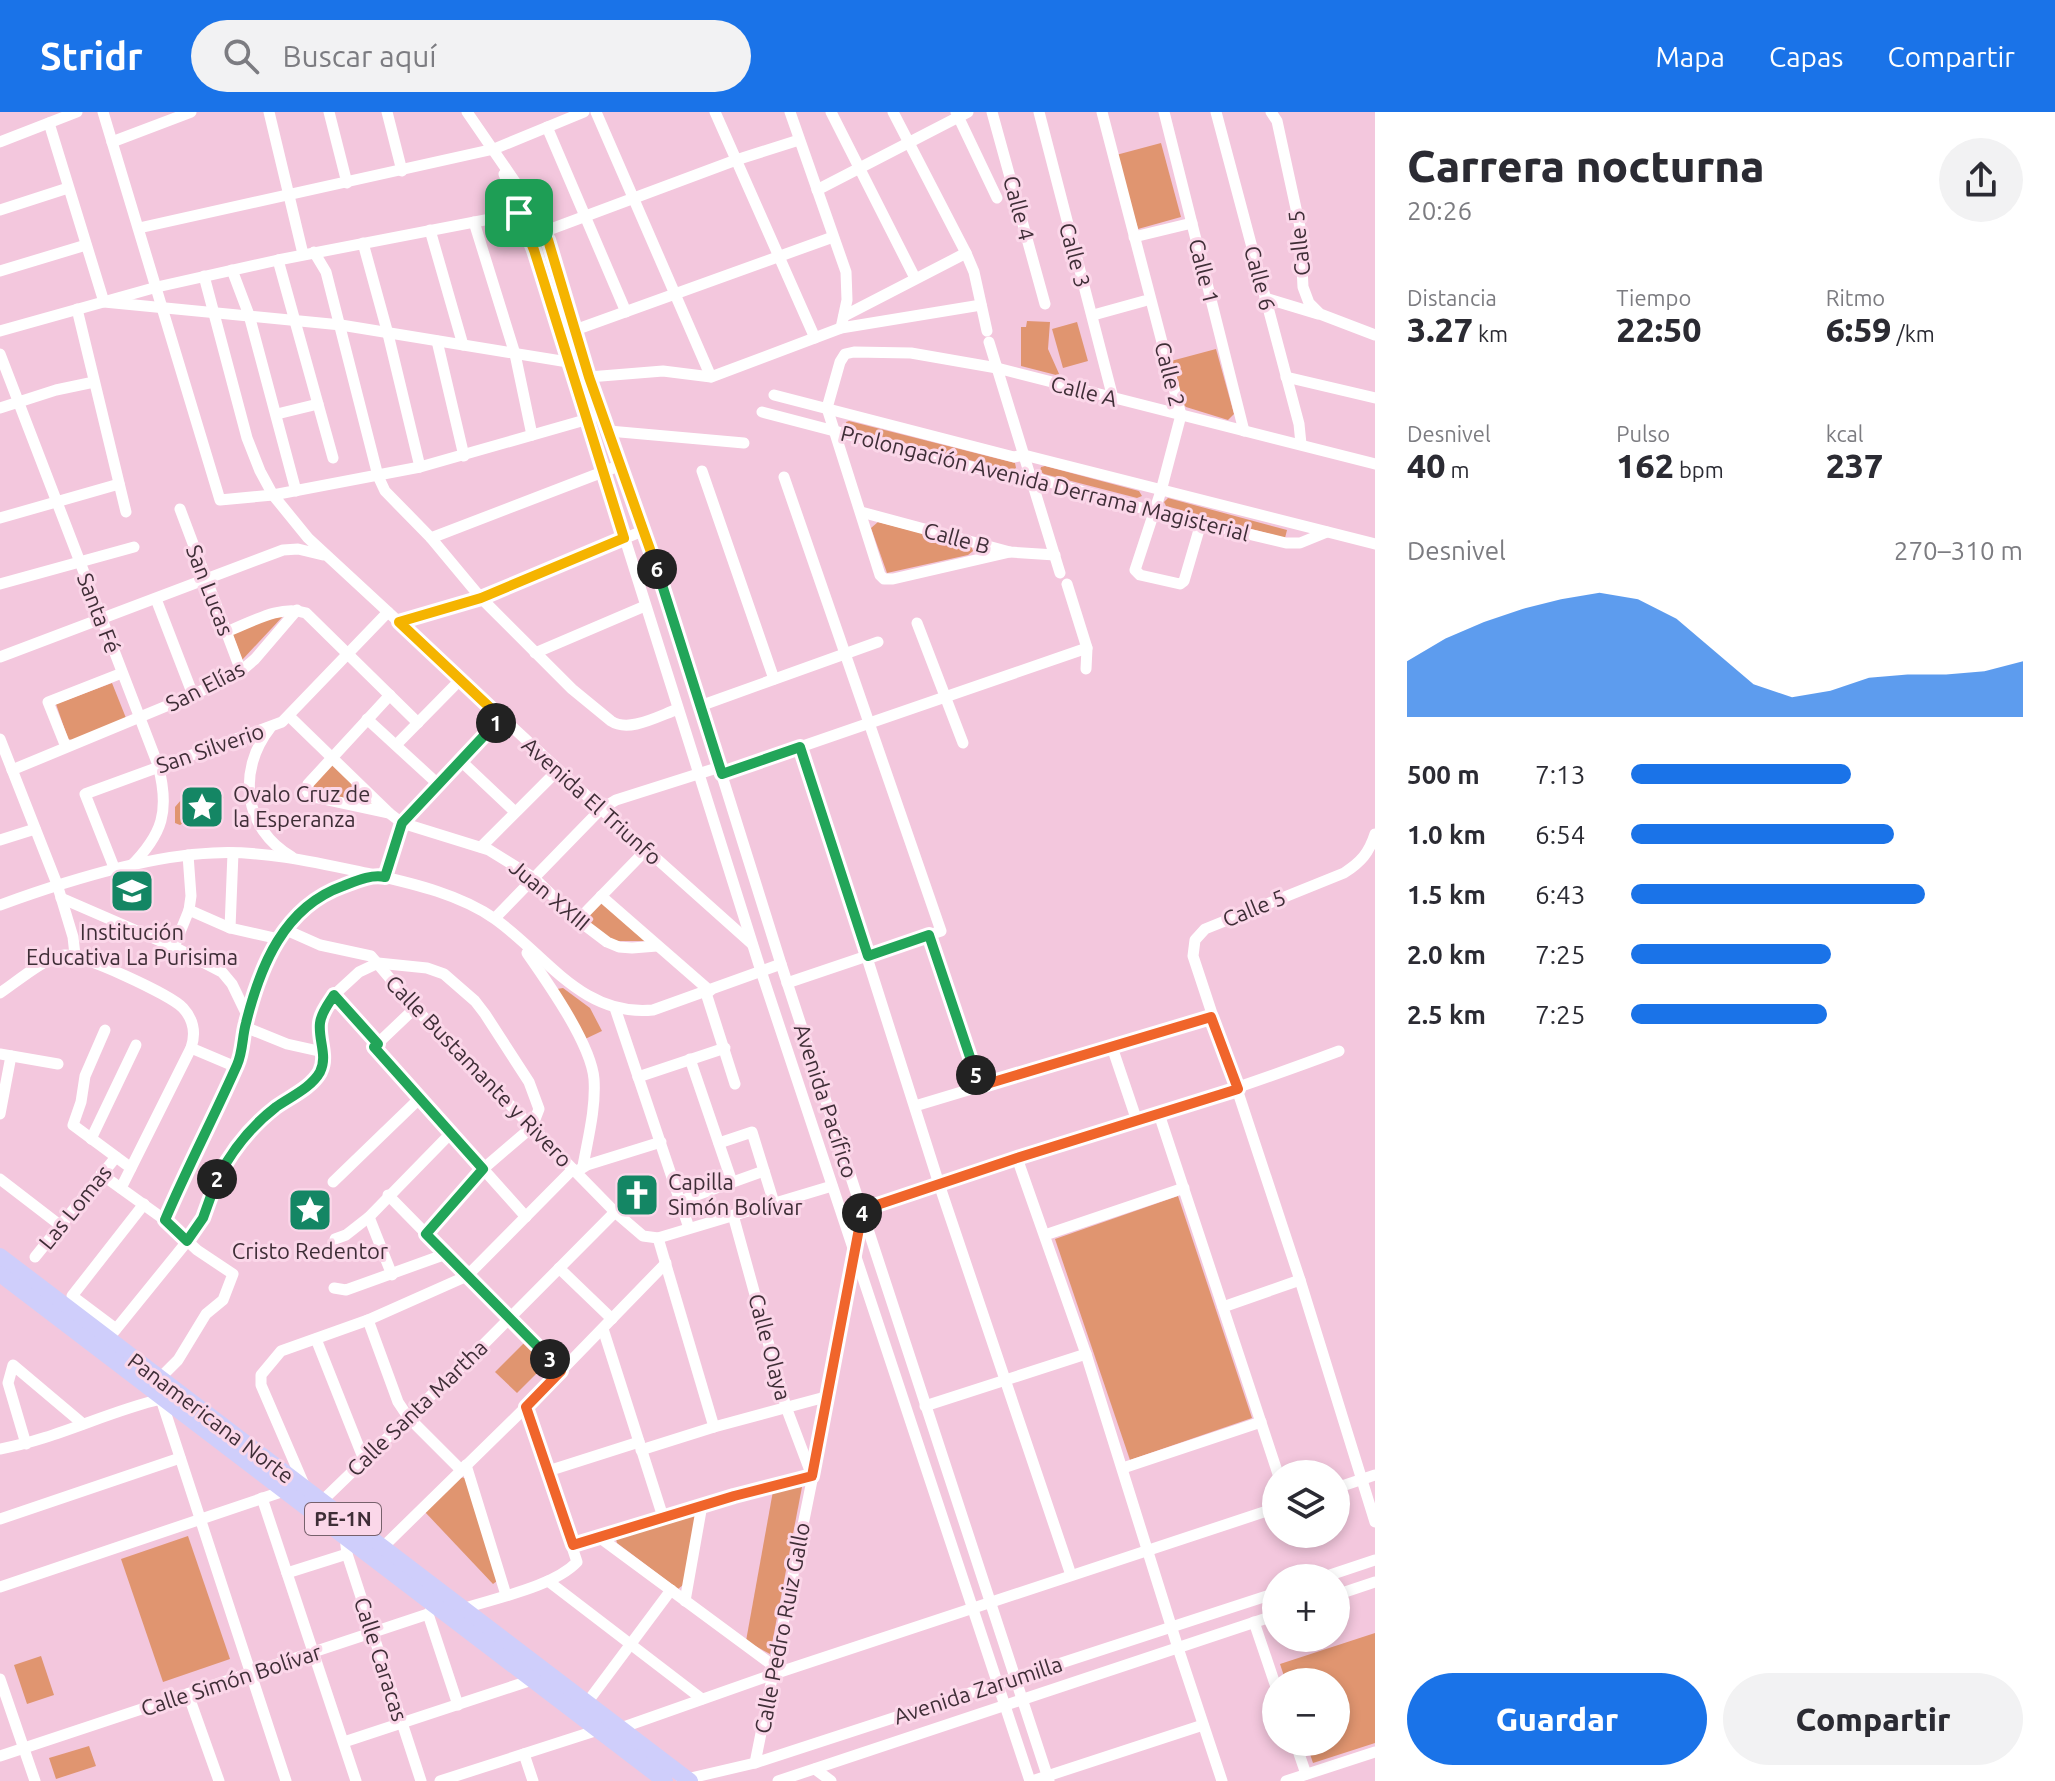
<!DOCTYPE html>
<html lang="es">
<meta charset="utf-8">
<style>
:root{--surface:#fff;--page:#f2f2f3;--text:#2b2b33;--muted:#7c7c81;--accent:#1a73e8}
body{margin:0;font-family:Ubuntu,sans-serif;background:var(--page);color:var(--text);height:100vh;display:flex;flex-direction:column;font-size:30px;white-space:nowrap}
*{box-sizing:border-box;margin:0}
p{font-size:26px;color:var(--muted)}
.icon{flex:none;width:44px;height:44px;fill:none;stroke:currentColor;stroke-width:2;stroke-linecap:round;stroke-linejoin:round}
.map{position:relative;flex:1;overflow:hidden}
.side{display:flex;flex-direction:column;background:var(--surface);width:680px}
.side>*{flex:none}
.fabs{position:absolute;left:1262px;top:1348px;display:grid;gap:16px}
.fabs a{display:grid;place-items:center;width:88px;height:88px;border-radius:50%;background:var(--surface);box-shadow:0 4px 12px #0003;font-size:40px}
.pin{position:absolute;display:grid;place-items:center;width:68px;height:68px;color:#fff;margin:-34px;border-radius:16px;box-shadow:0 4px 12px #0006}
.km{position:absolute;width:40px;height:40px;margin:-20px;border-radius:50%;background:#222;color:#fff;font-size:22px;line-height:40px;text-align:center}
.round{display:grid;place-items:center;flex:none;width:84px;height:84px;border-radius:42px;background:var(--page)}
.overview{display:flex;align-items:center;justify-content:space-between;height:136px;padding:0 32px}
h1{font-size:44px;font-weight:800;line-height:60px}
.stats{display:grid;grid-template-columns:repeat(3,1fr);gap:12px;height:136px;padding:8px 32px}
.stats div{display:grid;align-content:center}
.stats b{font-size:34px;font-weight:800}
.stats small{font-size:22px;font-weight:400}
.stats p{font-size:22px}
.chart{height:224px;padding:16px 32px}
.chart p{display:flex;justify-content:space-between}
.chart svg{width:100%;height:144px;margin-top:8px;fill:var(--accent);opacity:.7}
.primary-button{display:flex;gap:16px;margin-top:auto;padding:16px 32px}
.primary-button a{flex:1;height:92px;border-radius:48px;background:var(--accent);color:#fff;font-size:32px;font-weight:800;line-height:92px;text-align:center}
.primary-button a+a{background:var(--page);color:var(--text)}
ul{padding:0 32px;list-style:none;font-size:26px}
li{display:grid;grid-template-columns:128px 96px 1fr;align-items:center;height:60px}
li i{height:20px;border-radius:10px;background:var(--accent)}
header{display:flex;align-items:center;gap:48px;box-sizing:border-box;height:112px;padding:0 40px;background:var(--accent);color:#fff}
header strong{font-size:38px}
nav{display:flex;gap:44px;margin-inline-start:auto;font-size:28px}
.search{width:560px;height:72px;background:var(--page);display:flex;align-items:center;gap:20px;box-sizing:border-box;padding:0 28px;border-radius:44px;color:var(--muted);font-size:30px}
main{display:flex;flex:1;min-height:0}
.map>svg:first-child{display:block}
.green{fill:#e09570}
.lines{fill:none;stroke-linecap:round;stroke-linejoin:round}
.minor{stroke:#fff;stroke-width:11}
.highway{stroke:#cfcefb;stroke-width:16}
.split-1-casing{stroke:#fff;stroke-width:16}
.split-2-casing{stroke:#fff;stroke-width:16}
.split-3-casing{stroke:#fff;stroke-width:16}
.split-4-casing{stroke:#fff;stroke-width:16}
.split-5-casing{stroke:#fff;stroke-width:16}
.split-6-casing{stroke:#fff;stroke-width:16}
.split-7-casing{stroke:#fff;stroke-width:16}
.split-1{stroke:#f5b400;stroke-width:10}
.split-2{stroke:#22a559;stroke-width:10}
.split-3{stroke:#22a559;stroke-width:10}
.split-4{stroke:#f0652b;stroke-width:10}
.split-5{stroke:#f0652b;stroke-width:10}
.split-6{stroke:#22a559;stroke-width:10}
.split-7{stroke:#f5b400;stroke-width:10}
.labels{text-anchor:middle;stroke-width:6;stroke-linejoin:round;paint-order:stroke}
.shield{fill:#fbd7e9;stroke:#77616c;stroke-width:2}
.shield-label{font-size:20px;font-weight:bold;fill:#3f2e37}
.street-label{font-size:22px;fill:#3f2e37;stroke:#fbd7e9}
.poi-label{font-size:22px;fill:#3f2e37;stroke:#fbd7e9;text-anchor:start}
</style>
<header>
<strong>Stridr</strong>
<div class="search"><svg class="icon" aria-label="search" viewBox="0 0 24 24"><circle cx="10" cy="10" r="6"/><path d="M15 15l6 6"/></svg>Buscar aquí</div>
<nav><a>Mapa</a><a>Capas</a><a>Compartir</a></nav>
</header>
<main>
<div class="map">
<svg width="1375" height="1669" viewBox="0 0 1375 1669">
<rect width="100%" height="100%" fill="#f3c7dd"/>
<g class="green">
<polygon points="1161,31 1181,105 1138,117 1116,43"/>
<polygon points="1027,209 1050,210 1048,237 1060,264 1021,254 1021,215 1026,215"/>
<polygon points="1077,210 1088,249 1063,256 1052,217"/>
<polygon points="1216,237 1234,302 1228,308 1186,295 1183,292 1171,249"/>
<polygon points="849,309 1015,351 1016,356 1011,359 848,316 846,310"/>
<polygon points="1045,354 1139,379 1142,384 1137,386 1044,362 1040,359 1041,355"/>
<polygon points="1168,386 1287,418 1285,426 1166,394 1164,390"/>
<polygon points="878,410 971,434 973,439 968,443 887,461 871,416"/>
<polygon points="286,501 242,548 232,520"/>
<polygon points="112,571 126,606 72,628 68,627 56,592"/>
<polygon points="332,651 376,693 315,680 313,671"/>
<polygon points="216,679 222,680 224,686 214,694 208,704 198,707 191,706 180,713 175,711 175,695 181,688 187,687 195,691 212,684"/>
<polygon points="601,788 647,829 613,829 582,806"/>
<polygon points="563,876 590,896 602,919 583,928 557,877"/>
<polygon points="1178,1084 1252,1306 1130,1348 1055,1127"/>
<polygon points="526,1229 548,1250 517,1281 495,1260"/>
<polygon points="460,1365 465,1366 497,1469 493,1472 425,1400"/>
<polygon points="802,1375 770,1542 746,1529 773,1379"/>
<polygon points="689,1401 696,1405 683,1473 678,1477 617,1431 616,1427 618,1422"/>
<polygon points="188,1424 230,1547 163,1570 121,1447"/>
<polygon points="1375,1521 1375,1631 1313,1651 1306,1630 1336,1630 1336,1570 1286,1570 1280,1552"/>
<polygon points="41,1544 54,1583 27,1592 14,1553"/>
<polygon points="89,1634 96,1654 56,1667 49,1646"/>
</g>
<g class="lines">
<g class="minor">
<polyline points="103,0 220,388 273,383 420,355 592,306"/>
<polyline points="269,0 303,142"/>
<polyline points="329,0 347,71"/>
<polyline points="387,0 402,59"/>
<polyline points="467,0 520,77 548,128 589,265 645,418 781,852 1049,1669"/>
<polyline points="596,0 711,265"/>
<polyline points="715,0 815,226"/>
<polyline points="790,0 846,160 847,188 841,216"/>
<polyline points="831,0 915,166"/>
<polyline points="893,0 966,141 974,160 987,219"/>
<polyline points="956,0 997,86"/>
<polyline points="992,0 1045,192"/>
<polyline points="1039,0 1113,286"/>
<polyline points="1102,0 1181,303 1161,379 1135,458 1140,463 1180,472 1184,469 1201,411"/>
<polyline points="1164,0 1244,319"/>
<polyline points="1216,0 1299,312 1301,332"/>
<polyline points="1271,0 1277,9 1300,115 1303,175 1309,191 1320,202 1375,223"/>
<polyline points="49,11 104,190 341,213 586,253"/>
<polyline points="547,15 626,200"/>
<polyline points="0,30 77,0"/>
<polyline points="112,30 191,0"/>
<polyline points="504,62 534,138 761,859 1030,1669"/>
<polyline points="817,78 968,0"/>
<polyline points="0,98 68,76"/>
<polyline points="474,110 515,242 532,323"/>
<polyline points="139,116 494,37 584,0"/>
<polyline points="430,118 463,233"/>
<polyline points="543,120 736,48 799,28"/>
<polyline points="1134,125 1192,111"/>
<polyline points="363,131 388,222 420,355"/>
<path d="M314 140 326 160 378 364 385 379 431 426 481 486 572 577 611 609C629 621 658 604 678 597"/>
<polyline points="278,148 333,346"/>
<polyline points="232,158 249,203 296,379"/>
<polyline points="0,159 86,133"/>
<polyline points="204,164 247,326 260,359 273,383 308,426 601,697 752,832"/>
<polyline points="1265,186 1318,202"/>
<polyline points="77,197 126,400"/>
<polyline points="1097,202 1144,189"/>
<polyline points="844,204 966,141"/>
<polyline points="575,218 833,125"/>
<polyline points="0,219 157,175 278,148 526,100"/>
<polyline points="437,229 464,344"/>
<polyline points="989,230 1060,461"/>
<path d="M0 242 158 653C170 699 163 722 130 755"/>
<polyline points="589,265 663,259 711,265 841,216 981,193"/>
<polyline points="1286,265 1375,286"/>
<polyline points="774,283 1014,345 1024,343 1375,432"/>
<polyline points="0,296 56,278 94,270"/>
<polyline points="762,300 980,357 1022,367 1032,365 1155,400 1286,431 1300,431 1327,420"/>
<polyline points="277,302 318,292"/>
<polyline points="609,319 744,331"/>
<polyline points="702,359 774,567"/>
<polyline points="784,365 941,819 787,871"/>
<polyline points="180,397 241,559"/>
<polyline points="861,400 1010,440 1055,443"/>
<polyline points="0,406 119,372"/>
<polyline points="431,426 621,353"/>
<polyline points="1010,440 893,467 884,467 880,463 827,296 840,250 845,242 854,240 911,241 997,256 1375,352"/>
<polyline points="0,472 134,435"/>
<polyline points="1067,472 1087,536 1086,557"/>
<polyline points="156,487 193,583"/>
<polyline points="399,510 481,486 645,418"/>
<polyline points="917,511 963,631"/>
<path d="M226 520C250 511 280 492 306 501L418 611"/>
<polyline points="535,541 645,494"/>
<polyline points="0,545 283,438 298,437 323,443"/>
<polyline points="390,583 308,672 307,679 310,684 389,701 402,711 489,738 534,766 578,808 607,830 619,835 632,836 657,834"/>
<polyline points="700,594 878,530"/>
<polyline points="289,604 389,701"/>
<polyline points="367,607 439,673"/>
<path d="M270 616C237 658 243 717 292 745"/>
<polyline points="0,627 57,772 73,825 75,843"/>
<polyline points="396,633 460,568"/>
<polyline points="66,635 48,590 122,561"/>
<polyline points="800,635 939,1072 1071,1463"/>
<polyline points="461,649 515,700"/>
<polyline points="12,658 193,583 241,559 255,547 297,498"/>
<polyline points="722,662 1087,536"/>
<path d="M1375 722C1369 741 1361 750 1344 761L1205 817 1195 828 1193 844 1300 1168 1375 1410"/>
<polyline points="0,728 35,717"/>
<polyline points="481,735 558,658"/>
<polyline points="115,758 85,682 282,610 388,500"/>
<polyline points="385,765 402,711 501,606"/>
<polyline points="601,784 710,879"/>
<polyline points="61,786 174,835 222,860 232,872 247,903"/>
<path d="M0 793C63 770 146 744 213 741 266 738 323 752 375 763 415 772 461 783 495 807 546 843 582 905 653 898L781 852"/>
<polyline points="189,798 230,816 279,827"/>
<polyline points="495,806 601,697 616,688 720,655"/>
<polyline points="578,808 646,738"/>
<polyline points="230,816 233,741"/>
<polyline points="284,817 320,833 371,844 415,896 615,1100 643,1124 658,1126 832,1074"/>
<polyline points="929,823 980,974"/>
<polyline points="174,835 189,798 191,784 188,743"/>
<path d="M527 841C548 871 591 932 594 967 596 996 588 1026 583 1054"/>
<path d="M0 881C15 871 47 844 64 843 81 841 171 883 183 896 194 908 196 921 191 936L121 1076"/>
<polyline points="706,881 735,972"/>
<polyline points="334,883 378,932"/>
<polyline points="415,896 374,935 526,1105"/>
<polyline points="615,896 689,1116"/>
<polyline points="245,915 287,932 323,940"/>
<polyline points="105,918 85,964 81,990 73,1013 131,1056"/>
<polyline points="1112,935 1137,1009"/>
<polyline points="191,936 236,955"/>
<polyline points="0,942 58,952"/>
<polyline points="690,947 732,1070"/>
<polyline points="638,965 725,936"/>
<polyline points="915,994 1211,905"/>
<polyline points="0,1002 11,944"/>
<polyline points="1159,1002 1278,1362"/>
<polyline points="91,1027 136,933"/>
<polyline points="719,1031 752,1020 774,1091"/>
<polyline points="1017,1046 1086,1242 1178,1536 1222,1669"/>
<polyline points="579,1058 587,1053 661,1030"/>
<polyline points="101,1062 165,1108 197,1138 233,1162 223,1188 206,1202 178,1248 159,1267"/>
<polyline points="0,1067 61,1114"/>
<polyline points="333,1070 420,986"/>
<polyline points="388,1083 561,1259"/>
<polyline points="680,1089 764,1059"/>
<polyline points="369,1105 392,1163"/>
<path d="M165 1108C180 1073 196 1037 212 1002 220 986 230 970 237 953 245 933 247 909 252 888 269 819 306 783 373 765"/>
<polyline points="1045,1123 1184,1076"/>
<polyline points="658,1126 714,1315"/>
<polyline points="335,1127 346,1123 369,1105 451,1021"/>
<polyline points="35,1145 116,1045"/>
<polyline points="559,1156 612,1207"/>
<polyline points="334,1176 346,1178 446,1142"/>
<polyline points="1223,1195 1300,1168"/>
<polyline points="368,1208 398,1290 408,1305 461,1358"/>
<polyline points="116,1217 72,1184 144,1092"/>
<polyline points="603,1217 663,1405"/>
<polyline points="108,1227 198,1116 211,1079 237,1034 262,1007 316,966 323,951 320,909 334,883 359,860 378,851 427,856 444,862 475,889 485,902 529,970 539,997 532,1015 483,1057 426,1122"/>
<polyline points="316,1227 364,1348"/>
<polyline points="925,1294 1086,1242"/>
<polyline points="26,1332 8,1271 13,1253 83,1312"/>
<path d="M0 1337C56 1327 106 1300 161 1287L286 1669"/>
<polyline points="641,1338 714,1315 829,1284"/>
<polyline points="466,1353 506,1483"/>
<polyline points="1123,1356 1261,1310"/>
<polyline points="548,1359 639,1330"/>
<polyline points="305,1375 261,1273 261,1263 281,1239 368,1208 467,1164 573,1057"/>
<polyline points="1336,1376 1375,1363"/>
<polyline points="262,1386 356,1669"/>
<polyline points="321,1390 474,1242 615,1100"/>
<polyline points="0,1407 180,1346"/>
<polyline points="345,1425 347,1442 421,1669"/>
<polyline points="599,1425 775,1555"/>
<polyline points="573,1433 734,1384 812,1364 786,1295 733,1103"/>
<polyline points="382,1436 526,1295 666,1151"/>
<polyline points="287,1461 347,1442"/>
<polyline points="1321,1466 1375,1448"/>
<polyline points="548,1469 702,1587"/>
<polyline points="0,1475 284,1379"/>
<polyline points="1336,1483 1375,1470"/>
<polyline points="685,1489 702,1393"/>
<path d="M462 1497C495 1486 553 1475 577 1450L526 1295"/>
<polyline points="428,1502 458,1593"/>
<polyline points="1254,1510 1276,1575"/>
<polyline points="0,1567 35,1669"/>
<polyline points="188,1582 219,1669"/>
<polyline points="586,1592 671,1478"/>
<polyline points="618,1617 774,1562 1276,1396"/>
<polyline points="344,1630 532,1568"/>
<polyline points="1295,1630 1306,1662"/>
<polyline points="524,1642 533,1669"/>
<polyline points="0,1644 428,1502 434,1494"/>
<path d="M755 1651 829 1284 862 1098C1021 1044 1182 998 1339 939"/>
<polyline points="815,1657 831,1669"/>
<polyline points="682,1668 755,1651 1276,1481"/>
<polyline points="440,1669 598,1618"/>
<polyline points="778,1669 1276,1503"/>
<polyline points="1032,1669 1203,1613"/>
<polyline points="1286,1669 1375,1640"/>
</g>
<g class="highway">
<polyline points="0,1144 690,1669"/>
<polyline points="0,1162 665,1669"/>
</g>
</g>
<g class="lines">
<g class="split-1-casing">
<polyline id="split-1" points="496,611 501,606 399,510 481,486 624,426 534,138 519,101"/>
</g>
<g class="split-2-casing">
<path id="split-2" d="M217 1067 203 1106 187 1129 165 1108C187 1056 214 1005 237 953 243 940 242 925 246 911 260 854 284 795 343 774 356 769 371 762 385 765L402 711 496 611"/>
</g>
<g class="split-3-casing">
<path id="split-3" d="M217 1067C232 1038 250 1015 276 995 290 985 311 976 320 960 328 944 318 928 320 911 321 901 329 891 334 883L378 932 374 935 483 1057 426 1122 550 1247"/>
</g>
<g class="split-4-casing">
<polyline id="split-4" points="550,1247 561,1259 526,1295 573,1433 734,1384 812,1364 862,1101"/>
</g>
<g class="split-5-casing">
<polyline id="split-5" points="862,1101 862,1098 1017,1046 1238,977 1211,905 980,974 976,963"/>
</g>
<g class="split-6-casing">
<polyline id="split-6" points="657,457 722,662 800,635 868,844 929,823 976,963"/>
</g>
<g class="split-7-casing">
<polyline id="split-7" points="519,101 532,99 548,128 589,265 657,457"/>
</g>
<use href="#split-1" class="split-1"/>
<use href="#split-2" class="split-2"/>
<use href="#split-3" class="split-3"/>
<use href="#split-4" class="split-4"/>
<use href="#split-5" class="split-5"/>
<use href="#split-6" class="split-6"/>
<use href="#split-7" class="split-7"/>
</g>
<defs>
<g id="sight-square" transform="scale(2.3)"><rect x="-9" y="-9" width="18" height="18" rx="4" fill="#148664" stroke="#fbd7e9"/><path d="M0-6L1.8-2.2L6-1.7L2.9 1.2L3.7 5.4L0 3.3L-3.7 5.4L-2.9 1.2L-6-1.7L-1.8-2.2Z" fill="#fff"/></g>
<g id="school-square" transform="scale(2.3)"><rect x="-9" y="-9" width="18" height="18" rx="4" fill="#148664" stroke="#fbd7e9"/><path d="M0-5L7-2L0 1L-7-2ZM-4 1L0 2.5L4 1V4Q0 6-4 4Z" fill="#fff"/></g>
<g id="church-square" transform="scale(2.3)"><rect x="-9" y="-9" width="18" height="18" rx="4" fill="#148664" stroke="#fbd7e9"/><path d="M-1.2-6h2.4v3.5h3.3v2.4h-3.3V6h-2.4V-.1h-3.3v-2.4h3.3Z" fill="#fff"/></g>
</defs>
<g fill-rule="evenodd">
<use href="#sight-square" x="202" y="695"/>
<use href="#school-square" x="132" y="779"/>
<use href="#church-square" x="637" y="1083"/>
<use href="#sight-square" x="310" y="1098"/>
</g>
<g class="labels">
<rect class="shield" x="305" y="1391" width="76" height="32" rx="6"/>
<g class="shield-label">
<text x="343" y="1414">PE-1N</text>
</g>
<g class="street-label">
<text transform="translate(1019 96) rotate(75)" y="8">Calle 4</text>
<text transform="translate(1299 131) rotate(-96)" y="8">Calle 5</text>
<text transform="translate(1075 143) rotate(75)" y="8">Calle 3</text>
<text transform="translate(1204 159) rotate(76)" y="8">Calle 1</text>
<text transform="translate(1260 166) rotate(75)" y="8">Calle 6</text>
<text transform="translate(1170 262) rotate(76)" y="8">Calle 2</text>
<text transform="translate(1084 279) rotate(14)" y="8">Calle A</text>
<text transform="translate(1045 371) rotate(14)" y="8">Prolongación Avenida Derrama Magisterial</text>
<text transform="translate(957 426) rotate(15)" y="8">Calle B</text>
<text transform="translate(210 478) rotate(69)" y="8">San Lucas</text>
<text transform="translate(99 501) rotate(69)" y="8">Santa Fé</text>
<text transform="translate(205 574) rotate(-27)" y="8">San Elías</text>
<text transform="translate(210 636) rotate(-19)" y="8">San Silverio</text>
<text transform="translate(592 689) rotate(42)" y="8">Avenida El Triunfo</text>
<text transform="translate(550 783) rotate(40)" y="8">Juan XXIII</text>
<text transform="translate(1254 796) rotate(-22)" y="8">Calle 5</text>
<text transform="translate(479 959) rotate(46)" y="8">Calle Bustamante y Rivero</text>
<text transform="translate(826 989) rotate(72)" y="8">Avenida Pacífico</text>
<text transform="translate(75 1095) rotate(-51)" y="8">Las Lomas</text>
<text transform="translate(770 1235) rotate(75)" y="8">Calle Olaya</text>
<text transform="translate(417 1296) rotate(-44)" y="8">Calle Santa Martha</text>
<text transform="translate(211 1306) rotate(37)" y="8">Panamericana Norte</text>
<text transform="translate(782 1516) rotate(-79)" y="8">Calle Pedro Ruiz Gallo</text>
<text transform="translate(381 1547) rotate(72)" y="8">Calle Caracas</text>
<text transform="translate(231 1568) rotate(-18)" y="8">Calle Simón Bolívar</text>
<text transform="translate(978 1578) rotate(-18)" y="8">Avenida Zarumilla</text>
</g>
<g class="poi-label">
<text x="233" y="690">Ovalo Cruz de<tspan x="233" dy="25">la Esperanza</tspan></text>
<text x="132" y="828" text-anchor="middle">Institución<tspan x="132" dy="25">Educativa La Purisima</tspan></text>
<text x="668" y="1078">Capilla<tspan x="668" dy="25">Simón Bolívar</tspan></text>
<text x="310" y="1147" text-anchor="middle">Cristo Redentor</text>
</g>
</g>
</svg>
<div class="fabs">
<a><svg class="icon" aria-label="layers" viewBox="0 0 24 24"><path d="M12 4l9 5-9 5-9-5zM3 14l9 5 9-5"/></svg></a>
<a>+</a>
<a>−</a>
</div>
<div class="pin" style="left:519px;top:101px;background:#1e9e55"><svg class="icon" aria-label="arrive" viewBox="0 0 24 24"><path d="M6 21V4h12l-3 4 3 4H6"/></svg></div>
<b class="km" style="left:496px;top:611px">1</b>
<b class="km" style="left:217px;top:1067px">2</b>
<b class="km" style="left:550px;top:1247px">3</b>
<b class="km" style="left:862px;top:1101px">4</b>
<b class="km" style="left:976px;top:963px">5</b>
<b class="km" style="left:657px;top:457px">6</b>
</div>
<section class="side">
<div class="overview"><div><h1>Carrera nocturna</h1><p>20:26</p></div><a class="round"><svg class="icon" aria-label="share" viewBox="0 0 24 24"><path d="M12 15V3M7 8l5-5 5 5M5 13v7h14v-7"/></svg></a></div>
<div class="stats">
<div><p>Distancia</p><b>3.27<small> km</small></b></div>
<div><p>Tiempo</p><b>22:50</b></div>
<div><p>Ritmo</p><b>6:59<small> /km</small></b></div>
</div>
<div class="stats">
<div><p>Desnivel</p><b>40<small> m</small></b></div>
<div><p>Pulso</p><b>162<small> bpm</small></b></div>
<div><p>kcal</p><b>237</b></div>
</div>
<div class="chart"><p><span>Desnivel</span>270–310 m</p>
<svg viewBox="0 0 160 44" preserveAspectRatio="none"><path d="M0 44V27L10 20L20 15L30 11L40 8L50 6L60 8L70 14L80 24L90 34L100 38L110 36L120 32L130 31L140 31L150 30L160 27V44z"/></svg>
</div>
<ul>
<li><b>500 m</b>7:13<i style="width:56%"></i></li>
<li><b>1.0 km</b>6:54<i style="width:67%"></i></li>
<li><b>1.5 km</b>6:43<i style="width:75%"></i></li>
<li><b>2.0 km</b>7:25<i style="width:51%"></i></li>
<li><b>2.5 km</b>7:25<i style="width:50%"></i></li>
</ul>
<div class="primary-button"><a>Guardar</a><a>Compartir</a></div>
</section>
</main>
